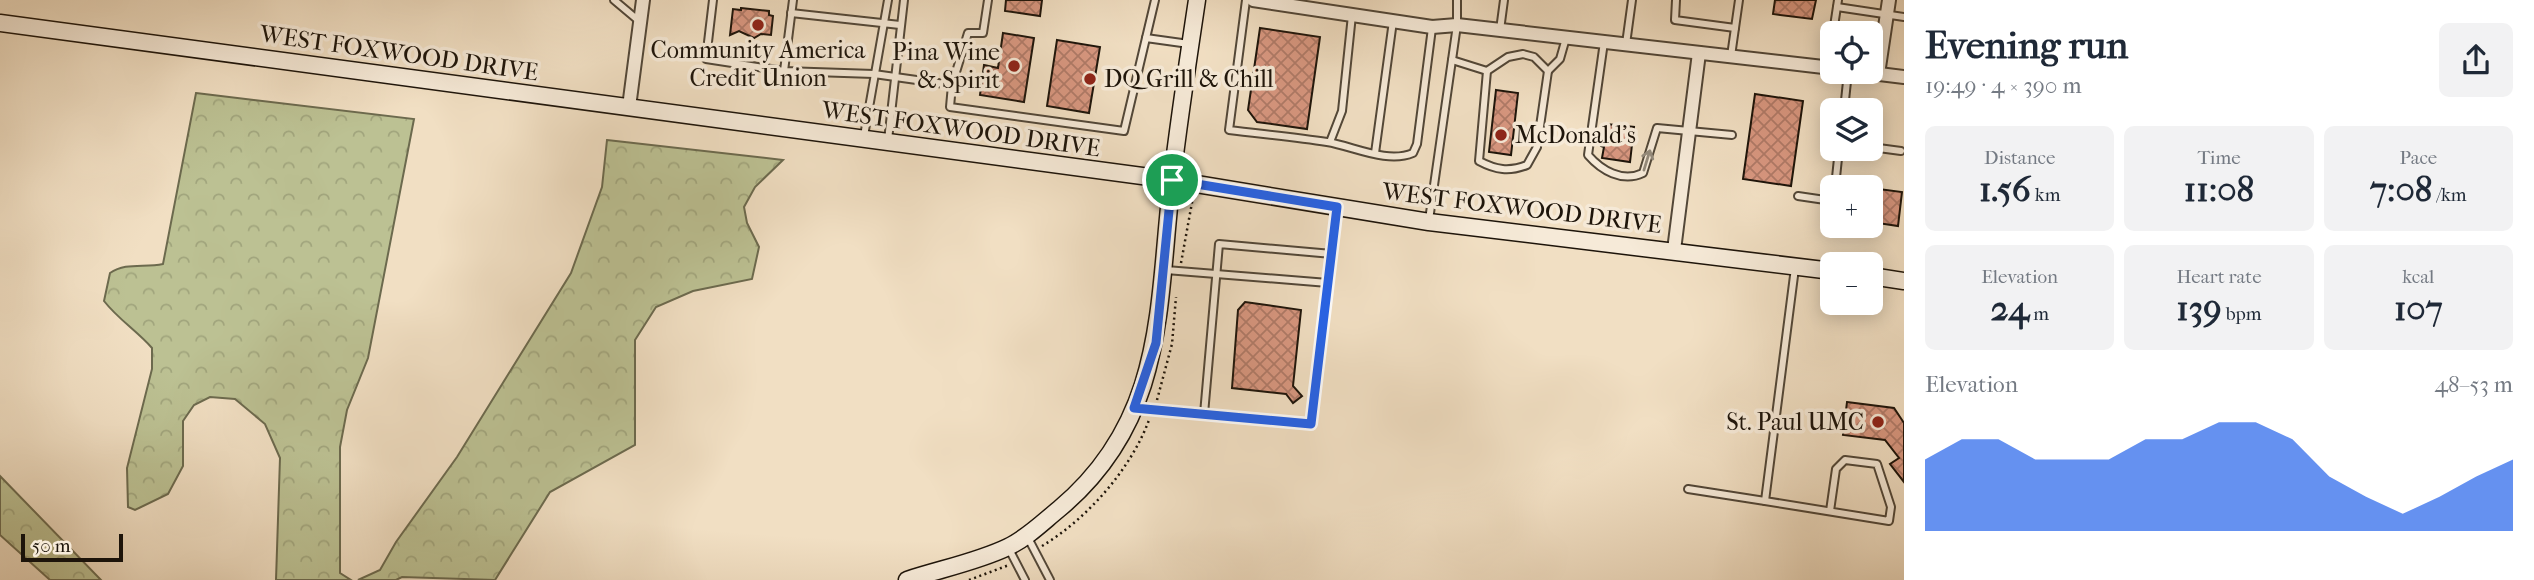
<!DOCTYPE html>
<meta charset="utf-8">
<style>
:root{--surface:#fff;--page:#f2f2f3;--text:#1f2937;--muted:#747a83;--accent:#2563eb}
body{margin:0;font-family:"IM FELL French Canon",serif;background:var(--page);color:var(--text);height:100vh;display:flex;flex-direction:column;font-size:26px;white-space:nowrap}
*{box-sizing:border-box;margin:0}
p{font-size:23px;color:var(--muted)}
.icon{flex:none;width:38px;height:38px;fill:none;stroke:currentColor;stroke-width:2;stroke-linecap:round;stroke-linejoin:round}
.map{position:relative;flex:1;overflow:hidden}
.side{display:flex;flex-direction:column;background:var(--surface);width:630px}
.side>*{flex:none}
.fabs{position:absolute;left:1820px;top:21px;display:grid;gap:14px}
.fabs a{display:grid;place-items:center;width:63px;height:63px;border-radius:10px;background:var(--surface);box-shadow:0 4px 18px #0003;font-size:35px}
.scale{position:absolute;left:21px;bottom:18px;width:102px;box-sizing:border-box;padding-left:7px;border:4px solid #1d140a;border-top:0;font-size:19px;line-height:24px;white-space:nowrap;color:#1d140a;-webkit-text-stroke:5px #f6ead8;paint-order:stroke}
.pin{position:absolute;display:grid;place-items:center;width:60px;height:60px;color:#fff;margin:-30px;border:4px solid #fff;border-radius:50%;box-shadow:0 2px 7px #0007}
.round{display:grid;place-items:center;flex:none;width:74px;height:74px;border-radius:10px;background:var(--page)}
.headline{display:flex;align-items:center;justify-content:space-between;height:119px;padding:0 21px}
h1{font-size:38px;font-weight:700;line-height:52px}
.metrics{display:grid;grid-template-columns:repeat(3,1fr);gap:10px;height:119px;padding:7px 21px}
.metrics div{display:grid;align-content:center;border-radius:10px;background:var(--page);text-align:center}
.metrics b{font-size:35px;font-weight:700}
.metrics small{font-size:19px;font-weight:400}
.metrics p{font-size:19px}
.chart{height:196px;padding:14px 21px}
.chart p{display:flex;justify-content:space-between}
.chart svg{width:100%;height:126px;margin-top:7px;fill:var(--accent);opacity:.7}
main{display:flex;flex:1;min-height:0}
.map>svg:first-child{display:block}
.forest{fill:url(#forest-crowns);stroke:#6c6a4e;stroke-width:2}
.building{fill:url(#building-cross-hatch);stroke:#1d140a;stroke-width:2}
.lines{fill:none;stroke-linecap:round;stroke-linejoin:round}
.lane-casing{stroke:#524738;stroke-width:10}
.street-casing{stroke:#524738;stroke-width:16}
.secondary-casing{stroke:#1d140a;stroke-width:19}
.path{stroke:#1d140a;stroke-width:2.5;stroke-dasharray:2 3.5;stroke-linecap:butt}
.lane{stroke:#f6ead8;stroke-width:6}
.street{stroke:#f6ead8;stroke-width:12}
.secondary{stroke:#f6ead8;stroke-width:16}
.oneway{stroke:#948a7b}
.route-casing{stroke:#fff;stroke-width:14}
.route{stroke:#2563eb;stroke-width:9}
.poi-dot{fill:#8f2418;stroke:#f6ead8;stroke-width:2.5}
.labels{text-anchor:middle;stroke-width:7;stroke-linejoin:round;paint-order:stroke}
.poi-label{font-size:24px;fill:#1d140a;stroke:#f6ead8;text-anchor:end}
.street-label{font-size:24px;fill:#1d140a;stroke:#f6ead8}
</style>
<main>
<div class="map">
<svg width="1904" height="580" viewBox="0 0 1904 580">
<defs>
<pattern id="forest-crowns" width="20" height="18" patternUnits="userSpaceOnUse" patternTransform="scale(1.75)"><rect width="20" height="18" fill="#bcc193"/><path d="M2 6a3 3 0 1 1 6 0M12 15a3 3 0 1 1 6 0" fill="none" stroke="#a1a57d"/></pattern>
<pattern id="building-cross-hatch" width="8" height="8" patternUnits="userSpaceOnUse" patternTransform="scale(1.75)"><rect width="8" height="8" fill="#d89780"/><path d="M0 0l8 8M0 8l8-8" fill="none" stroke="#af7a67"/></pattern>
</defs>
<rect width="100%" height="100%" fill="#f1dfc3"/>
<filter id="stains"><feTurbulence type="fractalNoise" baseFrequency=".00286" numOctaves="4"/><feColorMatrix values="0 0 0 0 .2 0 0 0 0 .09 0 0 0 0 .02 0 0 0 .5 -.17"/></filter>
<radialGradient id="worn" r=".72"><stop offset=".6" stop-color="#630" stop-opacity="0"/><stop offset="1" stop-color="#630" stop-opacity=".3"/></radialGradient>
<g class="forest">
<path d="M196 93 414 119 368 358 347 410 340 447V573L351 580H276L280 458 265 424 235 399 210 397 194 405 183 421V466L168 494 135 510 128 507 127 468 152 369V348C137 331 118 319 104 301L110 273C126 262 144 268 163 264Z"/>
<polygon points="607,140 783,160 755,187 744,207 747,223 759,247 752,279 693,291 656,307 635,340 635,445 550,492 495,580 402,577 396,580 358,580 380,570 396,542 457,457 571,273 602,187"/>
<polygon points="0,476 101,580 50,580 0,535"/>
</g>
<g class="building">
<polygon points="1006,0 1042,0 1040,16 1005,11"/>
<polygon points="1775,0 1816,0 1812,19 1773,14"/>
<polygon points="741,8 769,11 769,15 773,16 771,35 761,34 754,38 739,31 730,35 733,9 741,10"/>
<polygon points="1260,28 1320,37 1307,129 1257,122 1248,110"/>
<polygon points="1003,33 1034,38 1024,102 980,95 984,65 998,68"/>
<polygon points="1057,40 1100,47 1089,113 1047,106"/>
<polygon points="1496,90 1518,93 1511,155 1489,152"/>
<polygon points="1755,94 1803,101 1791,186 1743,179"/>
<polygon points="1606,124 1634,127 1630,162 1602,158 1604,147 1601,146"/>
<polygon points="1871,188 1902,192 1898,226 1871,222"/>
<polygon points="1245,302 1301,310 1293,386 1302,396 1293,403 1286,394 1232,388 1238,310"/>
<polygon points="1847,402 1894,408 1904,423 1904,482 1890,464 1899,458 1885,440 1843,435"/>
</g>
<g class="lines">
<g class="lane-casing">
<g id="lane">
<polyline points="614,0 639,21"/>
<polyline points="713,0 706,59 784,71"/>
<polyline points="793,0 784,71 874,74 952,85 950,107 1124,131 1146,38 1189,44"/>
<path d="M1246 0 1229 130C1261 134 1295 137 1327 142 1353 146 1387 164 1413 153L1417 144 1432 28"/>
<polyline points="1676,0 1675,20 1735,28"/>
<polyline points="1837,7 1904,17"/>
<polyline points="791,13 900,25"/>
<polyline points="1500,30 1504,0"/>
<polyline points="1833,33 1838,0"/>
<polyline points="1146,38 1155,0"/>
<path d="M1604 42 1588 155C1601 170 1622 183 1643 173L1657 128 1732 135"/>
<polyline points="1626,44 1632,0"/>
<polyline points="1832,46 1832,42"/>
<path d="M1523 54 1534 57 1548 71 1537 147 1527 165C1509 172 1496 170 1479 161L1487 71 1508 57Z"/>
<polyline points="1731,56 1739,0"/>
<polyline points="1452,60 1487,71"/>
<polyline points="1548,71 1560,59 1566,38"/>
<polyline points="952,85 968,33 983,33 988,0"/>
<polyline points="1844,110 1848,72"/>
<polyline points="864,136 888,0"/>
<polyline points="888,140 904,0"/>
<polyline points="1330,142 1342,111 1352,15"/>
<polyline points="1871,147 1901,151"/>
<polyline points="1375,153 1393,21"/>
<polyline points="1835,187 1839,149"/>
<polyline points="1798,196 1832,201"/>
<polyline points="1429,220 1457,25 1457,0"/>
<polyline points="1795,268 1765,501 1889,521 1891,507 1877,464 1845,460 1836,469 1830,511"/>
<polyline points="1166,270 1328,283"/>
<polyline points="1137,408 1311,424 1337,209"/>
<polyline points="1204,414 1219,244 1332,254"/>
<polyline points="1688,489 1765,501"/>
<polyline points="1027,536 1050,580"/>
<polyline points="1009,549 1025,580"/>
</g>
</g>
<g class="street-casing">
<g id="street">
<polyline points="1253,0 1432,27 1457,25 1832,68"/>
<polyline points="1863,72 1904,77"/>
<polyline points="1878,74 1889,0"/>
<polyline points="629,107 643,0"/>
<polyline points="1674,250 1699,53"/>
</g>
</g>
<g class="secondary-casing">
<g id="secondary">
<polyline points="0,23 1172,180 1429,222 1832,271"/>
<polyline points="1871,276 1904,281"/>
<path d="M907 580C940 569 977 562 1008 547 1027 538 1043 522 1059 509 1167 419 1157 305 1172 179 1179 119 1188 60 1197 0"/>
</g>
</g>
<g class="path">
<polyline points="1181,263 1193,197"/>
<polyline points="1157,400 1172,344 1176,297"/>
<path d="M1042 546C1087 519 1131 469 1149 420"/>
<polyline points="969,580 1009,565"/>
</g>
<use href="#lane" class="lane"/>
<use href="#street" class="street"/>
<use href="#secondary" class="secondary"/>
</g>
<defs><path id="oneway-shaft" d="M-6 0H5M1.5-3L5.5 0L1.5 3" fill="none" stroke-width="1.6" stroke-linecap="round" stroke-linejoin="round" transform="scale(1.75)"/></defs>
<use class="oneway" href="#oneway-shaft" transform="translate(1647 160) rotate(-73)"/>
<g class="lines">
<g class="route-casing">
<polygon id="route" points="1172,180 1337,207 1311,424 1134,408 1156,343"/>
</g>
<use href="#route" class="route"/>
</g>
<g class="poi-dot">
<circle cx="758" cy="25" r="7"/>
<circle cx="1014" cy="66" r="7"/>
<circle cx="1090" cy="79" r="7"/>
<circle cx="1501" cy="135" r="7"/>
<circle cx="1878" cy="422" r="7"/>
</g>
<g class="labels">
<g class="poi-label">
<text x="758" y="58" text-anchor="middle">Community America<tspan x="758" dy="28">Credit Union</tspan></text>
<text x="1000" y="60">Pina Wine<tspan x="1000" dy="28">&amp; Spirit</tspan></text>
<text x="1104" y="87" text-anchor="start">DQ Grill &amp; Chill</text>
<text x="1515" y="143" text-anchor="start">McDonald's</text>
<text x="1864" y="430">St. Paul UMC</text>
</g>
<g class="street-label">
<text transform="translate(399 53) rotate(8)" y="8">WEST FOXWOOD DRIVE</text>
<text transform="translate(961 129) rotate(8)" y="8">WEST FOXWOOD DRIVE</text>
<text transform="translate(1522 208) rotate(7)" y="8">WEST FOXWOOD DRIVE</text>
</g>
</g>
<rect width="100%" height="100%" filter="url(#stains)"/>
<rect width="100%" height="100%" fill="url(#worn)"/>
</svg>
<div class="fabs">
<a><svg class="icon" aria-label="locate" viewBox="0 0 24 24"><circle cx="12" cy="12" r="6"/><path d="M12 2v4M12 18v4M2 12h4M18 12h4"/></svg></a>
<a><svg class="icon" aria-label="layers" viewBox="0 0 24 24"><path d="M12 4l9 5-9 5-9-5zM3 14l9 5 9-5"/></svg></a>
<a>+</a>
<a>−</a>
</div>
<div class="scale">50 m</div>
<div class="pin" style="left:1172px;top:180px;background:#1e9e55"><svg class="icon" aria-label="arrive" viewBox="0 0 24 24"><path d="M6 21V4h12l-3 4 3 4H6"/></svg></div>
</div>
<section class="side">
<div class="headline"><div><h1>Evening run</h1><p>19:49 · 4 × 390 m</p></div><a class="round"><svg class="icon" aria-label="share" viewBox="0 0 24 24"><path d="M12 15V3M7 8l5-5 5 5M5 13v7h14v-7"/></svg></a></div>
<div class="metrics">
<div><p>Distance</p><b>1.56<small> km</small></b></div>
<div><p>Time</p><b>11:08</b></div>
<div><p>Pace</p><b>7:08<small> /km</small></b></div>
</div>
<div class="metrics">
<div><p>Elevation</p><b>24<small> m</small></b></div>
<div><p>Heart rate</p><b>139<small> bpm</small></b></div>
<div><p>kcal</p><b>107</b></div>
</div>
<div class="chart"><p><span>Elevation</span>48–53 m</p>
<svg viewBox="0 0 160 44" preserveAspectRatio="none"><path d="M0 44V19L10 12L20 12L30 19L40 19L50 19L60 12L70 12L80 6L90 6L100 12L110 25L120 32L130 38L140 32L150 25L160 19V44z"/></svg>
</div>
</section>
</main>
